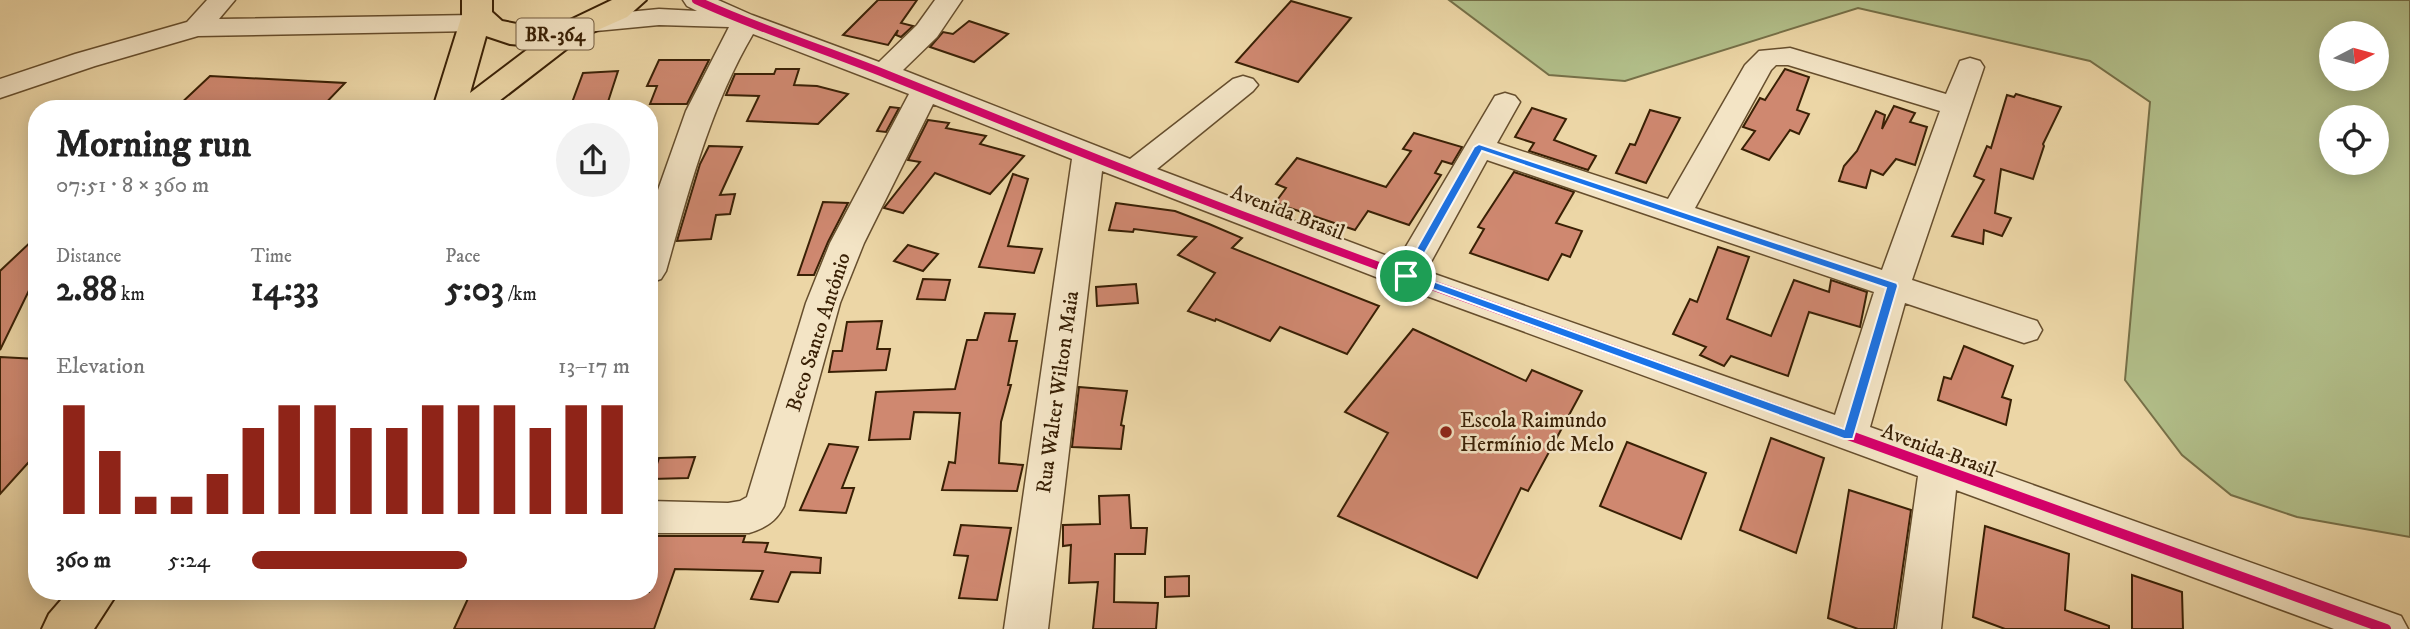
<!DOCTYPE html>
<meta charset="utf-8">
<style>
:root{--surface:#fff;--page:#f2f2f2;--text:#222;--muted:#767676;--accent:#8f2418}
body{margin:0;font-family:"IM FELL DW Pica",serif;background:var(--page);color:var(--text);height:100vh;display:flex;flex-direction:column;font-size:26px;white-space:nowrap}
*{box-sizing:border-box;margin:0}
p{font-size:23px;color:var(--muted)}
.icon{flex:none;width:38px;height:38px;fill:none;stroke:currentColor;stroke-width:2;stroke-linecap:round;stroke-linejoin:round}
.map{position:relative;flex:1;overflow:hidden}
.details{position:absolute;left:28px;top:100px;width:630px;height:500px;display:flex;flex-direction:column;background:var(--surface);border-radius:28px;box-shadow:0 4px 18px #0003}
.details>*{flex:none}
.needle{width:46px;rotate:84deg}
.buttons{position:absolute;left:2319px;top:21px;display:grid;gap:14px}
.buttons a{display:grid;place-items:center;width:70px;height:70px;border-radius:50%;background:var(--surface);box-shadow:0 4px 18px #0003;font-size:35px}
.pin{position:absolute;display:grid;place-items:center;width:60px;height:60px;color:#fff;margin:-30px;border:4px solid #fff;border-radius:50%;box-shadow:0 2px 7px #0007}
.round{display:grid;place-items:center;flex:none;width:74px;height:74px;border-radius:37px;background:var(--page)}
.headline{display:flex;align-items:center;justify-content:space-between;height:119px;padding:0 28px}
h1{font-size:38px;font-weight:800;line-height:52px}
.metrics{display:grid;grid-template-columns:repeat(3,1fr);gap:10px;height:119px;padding:7px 28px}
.metrics div{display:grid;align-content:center}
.metrics b{font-size:35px;font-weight:800}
.metrics small{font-size:19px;font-weight:400}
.metrics p{font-size:19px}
.chart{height:196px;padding:14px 28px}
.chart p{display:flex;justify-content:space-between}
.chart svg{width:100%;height:126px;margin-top:7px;stroke:var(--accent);stroke-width:6}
ul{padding:0 28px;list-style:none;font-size:23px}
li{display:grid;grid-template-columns:112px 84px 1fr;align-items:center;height:52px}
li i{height:18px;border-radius:9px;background:var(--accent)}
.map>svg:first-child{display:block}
.green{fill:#b2bf8a;stroke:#767048;stroke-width:2;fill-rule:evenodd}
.building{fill:#cf8870;stroke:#392005;stroke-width:2}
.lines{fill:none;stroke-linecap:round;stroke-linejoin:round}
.minor-casing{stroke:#664e2d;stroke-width:3}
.major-casing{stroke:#392005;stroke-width:4}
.minor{fill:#f3e4c5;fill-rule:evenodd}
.major{fill:#ecd6a6;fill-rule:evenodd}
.cycleway-far1-casing{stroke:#f3e4c5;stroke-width:11}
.cycleway-casing{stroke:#f3e4c5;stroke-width:14}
.cycleway-far1{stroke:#d6006c;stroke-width:8}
.cycleway{stroke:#d6006c;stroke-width:10}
.route{fill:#1a73e8;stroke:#fff;stroke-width:2;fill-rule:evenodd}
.poi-dot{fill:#8f2418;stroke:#f3e4c5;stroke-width:2.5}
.labels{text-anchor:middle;stroke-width:5;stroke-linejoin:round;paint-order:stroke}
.shield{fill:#f3e4c5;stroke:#715b3f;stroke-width:2}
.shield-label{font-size:19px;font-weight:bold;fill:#392005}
.street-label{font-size:21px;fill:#392005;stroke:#f3e4c5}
.poi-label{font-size:21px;fill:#392005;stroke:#f3e4c5;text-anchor:start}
</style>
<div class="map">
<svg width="2410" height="629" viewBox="0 0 2410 629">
<rect width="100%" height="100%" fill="#ecd6a6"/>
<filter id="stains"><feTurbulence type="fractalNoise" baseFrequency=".00286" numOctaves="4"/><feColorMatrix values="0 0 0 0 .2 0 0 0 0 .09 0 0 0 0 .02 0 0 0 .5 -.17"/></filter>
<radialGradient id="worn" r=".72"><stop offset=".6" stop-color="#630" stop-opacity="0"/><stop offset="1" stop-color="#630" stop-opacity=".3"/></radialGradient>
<path class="green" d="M1449 0H2410V537L2297 517 2231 495 2182 455 2125 380 2150 102 2090 61 1858 8 1625 81 1549 75ZM2331 33H2376V79H2331ZM2331 117H2376V163H2331Z"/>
<g class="building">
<polygon points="878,0 917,0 901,23 913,26 901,37 896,35 898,30 888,45 843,35"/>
<polygon points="1291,1 1351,18 1298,82 1236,62"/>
<polygon points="969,21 1008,34 974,62 930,47 943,32 953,34"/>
<polygon points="659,60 709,60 687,104 650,104 657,86 647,86"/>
<polygon points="776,69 799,69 794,85 817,86 848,94 818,124 747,121 759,96 726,95 735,74 774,74"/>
<polygon points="1785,69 1809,77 1797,110 1809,114 1799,134 1790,130 1769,160 1742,149 1755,131 1743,127 1760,98 1765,100"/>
<polygon points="618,71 606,108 570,108 583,73"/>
<polygon points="210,76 345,83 321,108 176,108"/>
<polygon points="2016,94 2061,107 2043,144 2044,146 2033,179 2001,169 1995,213 2011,218 2002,236 1984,230 1983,244 1952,236 1984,180 1974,176 1987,146 1991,148 2007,95 2014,97"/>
<polygon points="1894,106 1915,113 1910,122 1927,127 1915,165 1896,159 1883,175 1871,170 1866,188 1839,181 1844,166 1857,151 1876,111 1885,115 1882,129"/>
<polygon points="890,107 899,108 886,132 877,131"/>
<polygon points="1532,108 1566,119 1554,140 1596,156 1588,170 1529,151 1534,143 1515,137"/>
<polygon points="1650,110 1680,118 1646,183 1616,173 1630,144 1635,145"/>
<polygon points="928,120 949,123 946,128 986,136 980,144 1024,156 990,194 935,173 903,213 884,208 920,162 908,160"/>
<polygon points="1414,133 1462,147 1452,164 1442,161 1435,173 1441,175 1409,225 1368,211 1355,230 1275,203 1286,188 1276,184 1297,158 1386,187 1411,151 1403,149"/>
<polygon points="709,146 742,147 720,195 735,194 730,214 716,215 711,239 677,241 700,164"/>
<polygon points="1514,172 1574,192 1556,223 1582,231 1570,257 1562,254 1548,280 1470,253 1484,229 1478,227"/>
<polygon points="1013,174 1028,179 1008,246 1042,249 1034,273 979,267"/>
<polygon points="823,202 848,203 828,242 814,275 798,275"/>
<polygon points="1116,203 1175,211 1209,224 1242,238 1232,248 1379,306 1347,354 1280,327 1270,341 1216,319 1215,321 1188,311 1215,273 1178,255 1196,237 1134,229 1133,232 1109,230"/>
<polygon points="37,236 37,274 0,350 0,271"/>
<polygon points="908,245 938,254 923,271 894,261"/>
<polygon points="1718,247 1749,257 1727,319 1771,336 1794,280 1829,292 1831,280 1867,292 1860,327 1809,312 1788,376 1731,356 1724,366 1700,355 1706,347 1673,334 1690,299 1697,302"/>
<polygon points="923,279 950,280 945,300 917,299"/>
<polygon points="1136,284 1138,303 1097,306 1096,287"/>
<polygon points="985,313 1015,314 1009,341 1017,341 1008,385 1011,385 1001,422 999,463 1023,465 1017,491 942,490 949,462 955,463 960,413 914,412 910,439 869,440 876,392 955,389 967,340 977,340"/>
<polygon points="882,321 877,349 890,349 886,370 829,372 833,351 842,351 847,322"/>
<polygon points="1413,329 1526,381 1532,370 1582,391 1528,491 1521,488 1477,578 1338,516 1388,433 1345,412"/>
<polygon points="1964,346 2013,366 2002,397 2011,400 2006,425 1938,400 1944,377 1951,379"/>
<polygon points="0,357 37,359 37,453 0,494"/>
<polygon points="1079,387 1127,391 1121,425 1124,426 1121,449 1072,447"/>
<polygon points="1771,438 1824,458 1796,553 1740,530"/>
<polygon points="1627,442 1706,473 1681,539 1600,506"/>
<polygon points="829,444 858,447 842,488 854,488 846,513 800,510"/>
<polygon points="695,457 688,478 652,479 659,458"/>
<polygon points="1849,490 1911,510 1894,629 1858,629 1828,618"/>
<polygon points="1129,495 1131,528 1147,528 1145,554 1115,554 1114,602 1158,603 1156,629 1093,629 1098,582 1069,583 1071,545 1063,546 1063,525 1100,524 1099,496"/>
<polygon points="961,525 1011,528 997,600 959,598 968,556 954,555"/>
<polygon points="1985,526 2069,554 2065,610 2109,626 2109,629 2005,629 1973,617"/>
<polygon points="649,536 745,536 743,542 768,543 765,552 821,558 820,573 791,572 778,602 751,599 763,571 675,569 654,629 454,629 471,592 649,592"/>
<polygon points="2132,575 2182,592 2183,629 2132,629"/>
<polygon points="1189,576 1189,596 1165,597 1165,577"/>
</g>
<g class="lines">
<g class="minor-casing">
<g id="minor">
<polygon points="207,0 235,0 219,19 474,15 484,17 488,23 484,29 474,31 198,36 95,66 0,98 0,79 75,54 187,22"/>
<path d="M683 0H718L752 15 879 62 917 25 935 0H962L937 37 903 70 1130 159 1233 79 1243 76 1253 79 1258 85 1253 91 1157 169 1398 260 1495 96 1505 93 1515 96 1520 102 1497 143 1668 199 1745 65 1759 51 1790 48 1946 94 1960 61 1970 58 1980 61 1984 67 1912 280 2037 321 2042 330 2037 339 2024 343 1905 303 1870 427 2401 616 2408 629H2334L1956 490 1941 629H1897L1918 476 1394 284 1102 171 1048 629H1004L1072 159 933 104 864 243 840 303 784 506C776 522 765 528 749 533H649V501L728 503 740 501 747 497 806 303 830 243 909 94 753 34C710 107 689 190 666 271L661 279 649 283V215L652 207 686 111 729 27 659 25 596 31 586 29 582 23 586 17 596 15 659 9 697 11 687 6ZM1776 65H1788L1940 111 1882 270 1695 208 1771 70ZM1487 160 1874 292 1835 415 1426 271Z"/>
</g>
</g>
<g class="major-casing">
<g id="major">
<path d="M462 0H492V12L502 21 532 27 566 22 612 0H646L627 17 582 37 490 108H433L462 15ZM486 36 510 44 532 46 470 93Z"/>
<polygon points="68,592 118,592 94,629 42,629 49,614"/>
</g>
</g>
<use href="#minor" class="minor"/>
<use href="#major" class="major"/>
<g class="cycleway-far1-casing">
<path id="cycleway-far1" d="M696 0C759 29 824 49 888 75 1062 145 1236 215 1412 278"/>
</g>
<g class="cycleway-casing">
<polyline id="cycleway" points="1407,276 2386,629"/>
</g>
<use href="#cycleway-far1" class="cycleway-far1"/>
<use href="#cycleway" class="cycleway"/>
</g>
<path class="route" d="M1479 144 1897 283 1898 286 1853 439H1844L1402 278 1401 276 1474 147ZM1482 151 1886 288 1844 429 1413 274Z"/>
<circle class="poi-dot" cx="1446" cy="432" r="7"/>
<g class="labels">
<rect class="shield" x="516.5" y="18.5" width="77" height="31" rx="5"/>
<g class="shield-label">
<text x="555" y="41">BR-364</text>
</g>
<g class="street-label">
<text transform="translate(1288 212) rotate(21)" y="7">Avenida Brasil</text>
<text transform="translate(818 332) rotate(-72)" y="7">Beco Santo Antônio</text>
<text transform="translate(1057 392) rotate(-82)" y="7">Rua Walter Wilton Maia</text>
<text transform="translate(1939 450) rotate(20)" y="7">Avenida Brasil</text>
</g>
<g class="poi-label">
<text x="1460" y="427">Escola Raimundo<tspan x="1460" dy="24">Hermínio de Melo</tspan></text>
</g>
</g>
<rect width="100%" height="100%" filter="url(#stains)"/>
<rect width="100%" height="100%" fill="url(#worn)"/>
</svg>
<div class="buttons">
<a><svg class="needle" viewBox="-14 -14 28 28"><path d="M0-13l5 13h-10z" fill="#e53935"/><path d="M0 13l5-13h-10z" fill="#767676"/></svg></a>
<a><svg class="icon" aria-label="locate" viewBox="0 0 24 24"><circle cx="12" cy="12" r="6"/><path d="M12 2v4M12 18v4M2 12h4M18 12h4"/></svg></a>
</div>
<div class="pin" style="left:1406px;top:276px;background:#1e9e55"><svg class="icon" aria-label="arrive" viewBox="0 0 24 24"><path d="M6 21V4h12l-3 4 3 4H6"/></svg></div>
<section class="details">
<div class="headline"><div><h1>Morning run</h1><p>07:51 · 8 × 360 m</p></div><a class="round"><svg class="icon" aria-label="share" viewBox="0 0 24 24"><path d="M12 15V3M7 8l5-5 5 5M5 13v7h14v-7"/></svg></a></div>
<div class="metrics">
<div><p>Distance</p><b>2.88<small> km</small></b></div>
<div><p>Time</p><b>14:33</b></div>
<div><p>Pace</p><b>5:03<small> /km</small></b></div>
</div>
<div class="chart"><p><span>Elevation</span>13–17 m</p>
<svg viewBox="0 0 160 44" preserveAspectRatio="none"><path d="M5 44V6M15 44V22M25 44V38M35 44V38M45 44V30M55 44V14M65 44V6M75 44V6M85 44V14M95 44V14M105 44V6M115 44V6M125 44V6M135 44V14M145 44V6M155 44V6"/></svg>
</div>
<ul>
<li><b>360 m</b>5:24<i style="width:57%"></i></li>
</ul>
</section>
</div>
